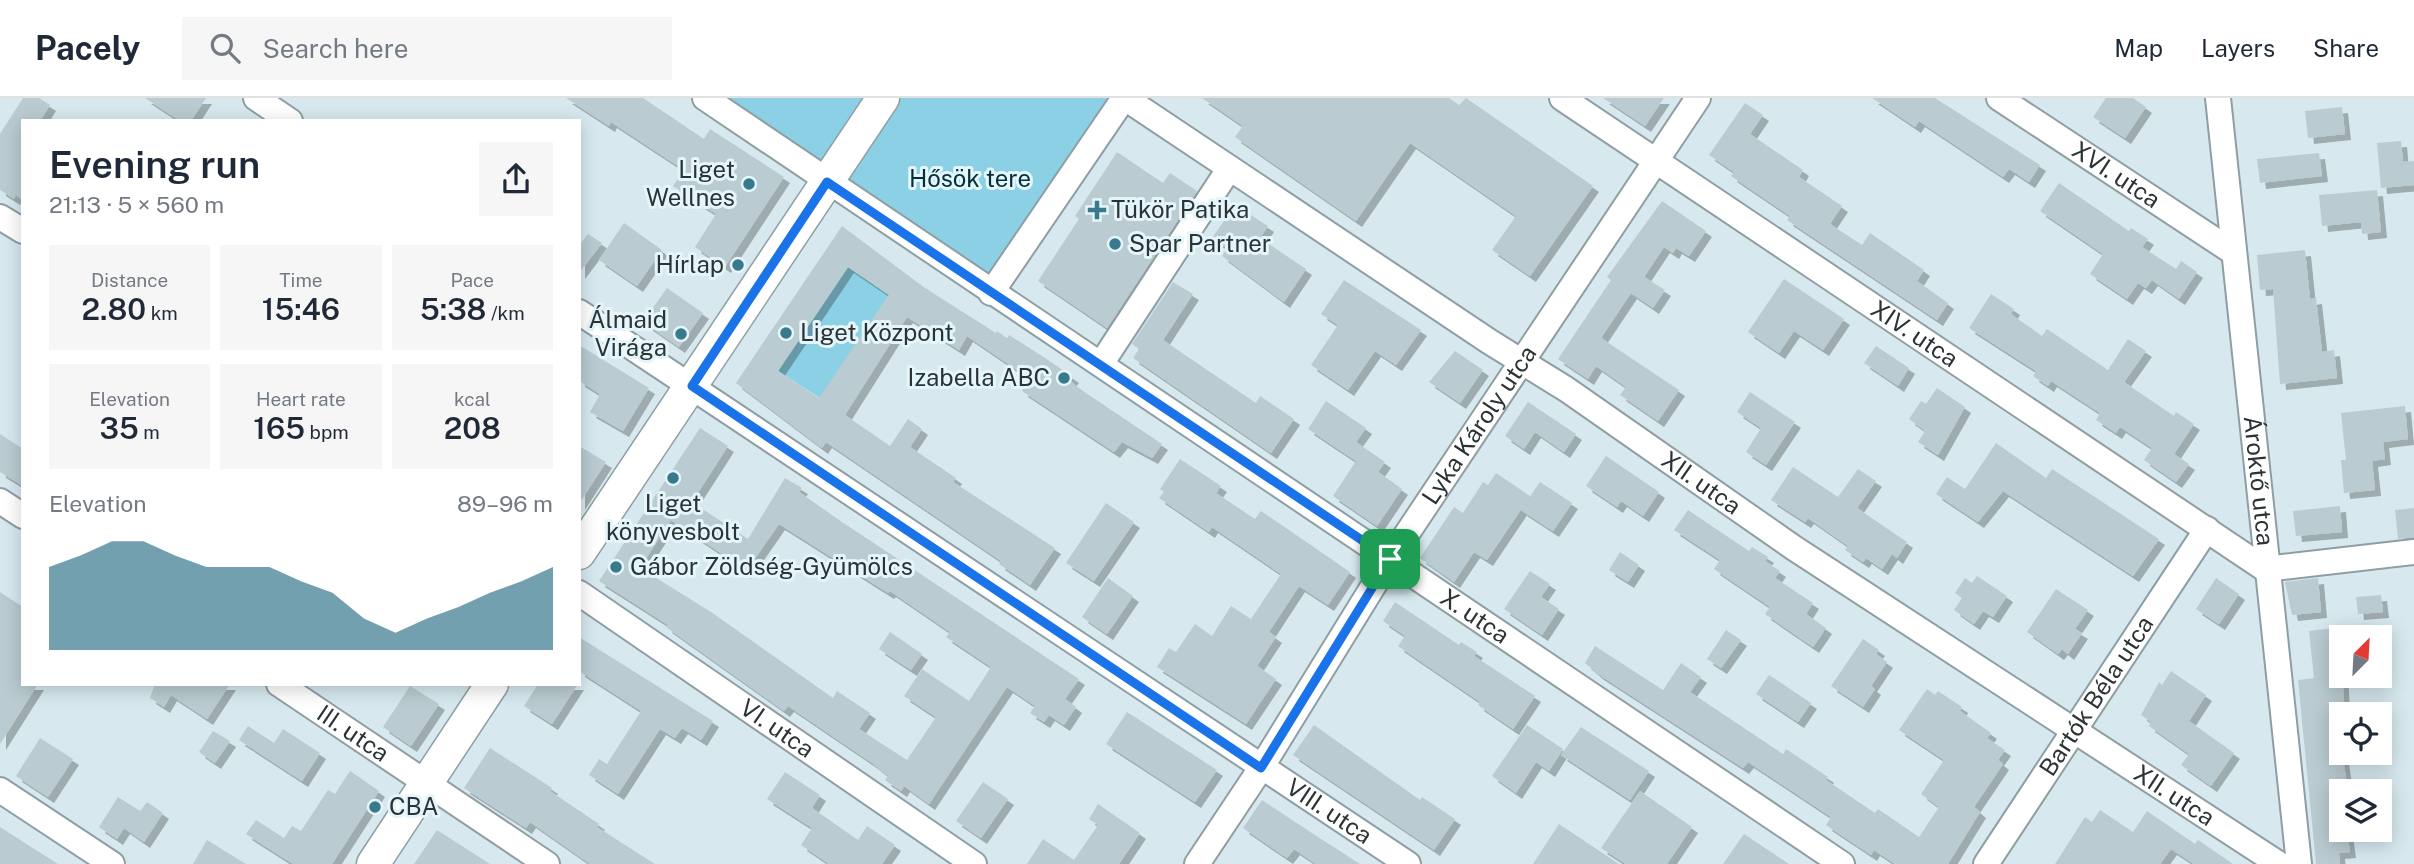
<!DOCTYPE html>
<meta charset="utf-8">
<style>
:root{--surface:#fff;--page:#f6f6f7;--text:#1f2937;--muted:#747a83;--line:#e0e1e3;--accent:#38798c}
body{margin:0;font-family:"Public Sans",sans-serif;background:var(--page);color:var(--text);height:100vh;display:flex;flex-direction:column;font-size:26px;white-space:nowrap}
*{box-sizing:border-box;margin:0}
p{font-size:23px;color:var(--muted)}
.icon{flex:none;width:38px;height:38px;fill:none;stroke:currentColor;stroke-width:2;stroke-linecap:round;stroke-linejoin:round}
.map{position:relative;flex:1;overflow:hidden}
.sheet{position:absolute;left:21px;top:21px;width:560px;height:567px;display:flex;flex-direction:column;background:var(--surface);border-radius:0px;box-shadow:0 4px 18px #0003}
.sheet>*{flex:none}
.needle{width:46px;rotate:24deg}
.buttons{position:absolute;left:2329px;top:527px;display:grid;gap:14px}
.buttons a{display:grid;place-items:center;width:63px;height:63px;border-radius:0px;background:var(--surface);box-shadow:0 4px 18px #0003;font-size:35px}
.pin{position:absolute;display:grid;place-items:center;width:60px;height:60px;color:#fff;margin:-30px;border-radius:14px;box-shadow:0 4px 10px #0006}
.round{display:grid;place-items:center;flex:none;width:74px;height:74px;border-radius:0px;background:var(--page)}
.overview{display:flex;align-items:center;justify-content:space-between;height:119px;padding:0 28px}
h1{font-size:38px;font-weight:600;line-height:52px}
.figures{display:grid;grid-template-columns:repeat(3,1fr);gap:10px;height:119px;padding:7px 28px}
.figures div{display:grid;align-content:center;border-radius:0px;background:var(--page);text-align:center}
.figures b{font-size:30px;font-weight:600}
.figures small{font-size:19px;font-weight:400}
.figures p{font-size:19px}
.chart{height:196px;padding:14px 28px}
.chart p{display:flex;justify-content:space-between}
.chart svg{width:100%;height:126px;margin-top:7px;fill:var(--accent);opacity:.7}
header{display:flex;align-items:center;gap:42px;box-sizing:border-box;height:98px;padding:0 35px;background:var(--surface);border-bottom:2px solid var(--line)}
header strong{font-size:33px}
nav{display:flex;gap:38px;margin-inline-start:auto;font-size:24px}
.search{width:490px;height:63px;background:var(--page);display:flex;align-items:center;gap:18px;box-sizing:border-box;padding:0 24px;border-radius:0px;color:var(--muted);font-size:26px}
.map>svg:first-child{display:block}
.green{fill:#8cd0e6}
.building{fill:#baccd1;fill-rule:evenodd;filter:url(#shadow)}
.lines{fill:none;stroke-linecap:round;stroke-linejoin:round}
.minor-casing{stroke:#8e9fa4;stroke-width:28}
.tertiary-casing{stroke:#8e9fa4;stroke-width:35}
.minor{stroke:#fff;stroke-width:24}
.tertiary{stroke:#fff;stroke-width:32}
.route-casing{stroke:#fff;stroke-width:14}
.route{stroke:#1a73e8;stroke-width:9}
.poi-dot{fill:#38798c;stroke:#e4f6fc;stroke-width:2.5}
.labels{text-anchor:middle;stroke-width:6;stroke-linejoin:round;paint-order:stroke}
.poi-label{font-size:24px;fill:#2c3335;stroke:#e4f6fc;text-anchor:start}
.street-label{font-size:24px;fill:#2c3335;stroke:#e4f6fc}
.park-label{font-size:24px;fill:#042f3a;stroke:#e4f6fc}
</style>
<header>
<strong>Pacely</strong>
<div class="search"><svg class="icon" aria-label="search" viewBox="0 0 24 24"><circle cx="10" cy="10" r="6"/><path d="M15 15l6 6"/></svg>Search here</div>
<nav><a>Map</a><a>Layers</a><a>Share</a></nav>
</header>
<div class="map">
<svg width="2414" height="766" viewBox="0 0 2414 766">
<defs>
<filter id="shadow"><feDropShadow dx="6" dy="6" stdDeviation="0" flood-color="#0004"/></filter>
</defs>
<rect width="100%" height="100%" fill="#d7e9ef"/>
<g class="green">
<polygon points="705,0 1124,0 991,195"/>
<polygon points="848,169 889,197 820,300 778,273"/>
</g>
<g class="building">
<polygon points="23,0 39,0 50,7 40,23 23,23 23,102 16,97 14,101 0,92 0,36"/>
<polygon points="145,0 206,0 191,23 180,23"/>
<polygon points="566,0 643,0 704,41 710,31 784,79 725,169 695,149 716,116 673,88 684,72 611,24 609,28"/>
<polygon points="1202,0 1449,0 1459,7 1466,0 1593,88 1530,178 1492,152 1516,118 1410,45 1356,123 1235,39 1243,28"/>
<polygon points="1603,0 1664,0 1645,28"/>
<polygon points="1872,0 1935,0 2040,67 2029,84 2009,71 2003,79 1919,23 1915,29"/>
<polygon points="2106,0 2133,0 2146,9 2125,40 2093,19"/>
<polygon points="1745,5 1763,17 1750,36 1803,72 1799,79 1842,108 1830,126 1862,147 1870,135 1924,172 1917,183 1948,205 1937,222 1787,122 1790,118 1731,78 1734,74 1709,57"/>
<polygon points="2342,9 2345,36 2308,40 2305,13"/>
<polygon points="2401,43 2403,64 2414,63 2414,87 2381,90 2377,45"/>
<polygon points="1117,54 1163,85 1170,75 1197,93 1107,230 1038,183 1079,121 1075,118"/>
<polygon points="2319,55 2322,78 2260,85 2257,61"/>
<polygon points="2059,85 2129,133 2131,130 2148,141 2142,149 2176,171 2181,163 2197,174 2179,201 2152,182 2146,190 2138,185 2127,201 2090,176 2103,156 2040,113"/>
<polygon points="2377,92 2381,134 2362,136 2361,124 2322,128 2319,97"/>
<polygon points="1662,103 1706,133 1689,158 1676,150 1673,155 1664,149 1644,179 1665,192 1653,210 1631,195 1601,240 1679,292 1658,323 1620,297 1626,289 1596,268 1588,281 1558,261 1611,182 1607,179"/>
<polygon points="1235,107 1268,128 1260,140 1306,171 1284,204 1222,158 1227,150 1212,140"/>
<polygon points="624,125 662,152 637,188 599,162"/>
<path d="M842 128 925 190 996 235 997 233 1007 240 1009 237 1045 260 1073 279 1070 283 1083 293 1162 346 1152 360 1122 344 1114 354 1022 293 1030 281 967 238 959 252 907 219 845 317 890 348 908 321 922 331 910 349 956 380 953 384 1055 450 1030 487 999 466 1001 463 826 344 822 350 736 285ZM848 169 889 197 819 300 778 273Z"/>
<polygon points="588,136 602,145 579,175 579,148"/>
<polygon points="2305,152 2310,201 2316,200 2322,254 2334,252 2337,280 2280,286 2273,191 2260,192 2257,157"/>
<polygon points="1784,181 1844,221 1823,252 1794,233 1779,255 1748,234"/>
<polygon points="1344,182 1421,232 1396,267 1375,253 1348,292 1311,267 1338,227 1321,216"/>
<polygon points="1173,184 1193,196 1163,242 1256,305 1260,298 1294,321 1271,355 1133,260 1139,251 1132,246"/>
<polygon points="667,190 703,215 679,249 643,224"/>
<polygon points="1991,196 2014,211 2011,216 2042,238 2047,231 2108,272 2128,241 2146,253 2124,284 2174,318 2176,314 2194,326 2174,356 2189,366 2176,384 2144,362 2152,350 2120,329 2116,335 2096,322 2100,315 2051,283 2048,288 2033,278 2036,273 1969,230"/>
<polygon points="579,247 649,290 623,333 590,314 600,296 579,283"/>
<polygon points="1876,248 1909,270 1898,288 1864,265"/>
<polygon points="1455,253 1483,272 1460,305 1429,284"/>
<polygon points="1937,290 1965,309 1938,357 1918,344 1925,333 1909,321 1921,303 1926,306"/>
<polygon points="1750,294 1795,324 1766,367 1746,354 1761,330 1737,314"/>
<polygon points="1326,303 1366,330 1356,344 1385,364 1378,374 1402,391 1377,428 1333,398 1356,363 1308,331"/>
<polygon points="1528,304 1576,336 1564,354 1535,334 1524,351 1505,338"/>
<polygon points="2405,308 2408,341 2383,344 2385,361 2372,363 2375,392 2344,395 2341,362 2346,362 2341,315"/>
<path d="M700 330 728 348 692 404 748 441 785 380 802 390 799 394 842 424 1079 581 1065 601 1076 609 1064 627 1049 617 1044 624 1030 615 1035 608 1007 589 929 706 904 688 901 693 885 682 888 678 872 665 788 608 784 613 666 529 668 527 599 483ZM671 422 734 464 732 467 745 475 779 426 888 495 890 493 950 534 946 539 991 569 969 603 922 571 904 598 936 619 907 662 859 631 870 615 837 593 833 600 711 514 650 476 655 468 645 462Z"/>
<polygon points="0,336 23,351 23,388 0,374"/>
<polygon points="1996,345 2046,380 2052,371 2159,441 2133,478 2003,393 1978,424 1936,396 1947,379 1965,391"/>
<polygon points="579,348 606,364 579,406"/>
<polygon points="1606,358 1659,394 1643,418 1621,403 1617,409 1586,388"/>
<polygon points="1180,361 1221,388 1216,395 1255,421 1261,413 1350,474 1328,507 1299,488 1269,534 1276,539 1257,568 1276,581 1246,626 1157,569 1169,550 1176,554 1195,526 1212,538 1231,508 1251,521 1281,476 1212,429 1209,434 1159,400 1164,394 1160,391"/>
<polygon points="1793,369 1838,399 1858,371 1876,383 1857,410 1907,444 1897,460 1892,456 1882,471 1866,460 1863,464 1845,452 1848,448 1808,420 1805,424 1771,402"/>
<polygon points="1496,375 1530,398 1487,462 1474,454 1454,484 1420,460 1454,409 1463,415 1483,384 1488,387"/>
<polygon points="1540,384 1572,405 1553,433 1521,412"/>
<polygon points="1106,405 1134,424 1094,483 1066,465"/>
<polygon points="2340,408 2342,434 2296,438 2293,413"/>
<polygon points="2414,410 2414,439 2398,441 2395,412"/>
<polygon points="1688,412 1749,453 1752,449 1768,459 1765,463 1780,473 1775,480 1813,505 1806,516 1826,530 1813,549 1765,516 1770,509 1714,471 1720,462 1674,432"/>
<polygon points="1620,454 1639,467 1628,484 1609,472"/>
<polygon points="1530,473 1550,486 1541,499 1559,511 1542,537 1504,511"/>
<polygon points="1977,478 2007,498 1993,519 1983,513 1974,526 1954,512 1962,500 1955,495 1965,480 1972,485"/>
<polygon points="1108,480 1133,498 1107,536 1082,519"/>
<polygon points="2216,480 2239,496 2219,526 2196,511"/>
<polygon points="2318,480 2321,514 2292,517 2285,484"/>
<polygon points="2056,491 2088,512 2075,531 2082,535 2068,556 2062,551 2058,556 2027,534"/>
<polygon points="0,494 23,509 23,586 38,586 0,646"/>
<polygon points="2381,497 2383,514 2358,516 2356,499"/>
<polygon points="1395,504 1459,547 1461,544 1477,554 1474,558 1535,598 1513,631 1478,607 1480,604 1398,548 1405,538 1383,523"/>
<polygon points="2340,529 2344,608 2342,608 2342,654 2348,693 2342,693 2342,732 2347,732 2350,754 2339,755 2340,766 2316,766 2298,582 2314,580 2309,533"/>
<polygon points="1726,532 1741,542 1721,570 1707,561"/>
<polygon points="890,534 922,556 911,572 879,551"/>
<polygon points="579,539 713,623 701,642 682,630 675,640 660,631 618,696 589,677 599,661 607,666 641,613 579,573"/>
<polygon points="1863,541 1879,552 1876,556 1887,564 1871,588 1875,591 1863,609 1831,588"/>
<polygon points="1595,548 1663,592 1681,565 1701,579 1690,594 1783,656 1786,651 1828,679 1826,682 1875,715 1878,711 1919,739 1939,709 1921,696 1944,662 1899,632 1927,591 1935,597 1938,593 1962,609 1960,613 1991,635 1987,640 2005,652 1998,662 2003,666 1974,709 1980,714 1948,766 1895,766 1874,752 1871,757 1826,727 1831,719 1748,664 1743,670 1598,576 1585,565"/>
<polygon points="2171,573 2206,597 2189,623 2234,655 2211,688 2181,667 2189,656 2149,628 2151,624 2141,617 2159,584 2162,587"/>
<polygon points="1769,577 1811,605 1798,624 1756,596"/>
<polygon points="155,586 230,586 207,621 171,597 164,609 150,600"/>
<polygon points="538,586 578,586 552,626 524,608"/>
<polygon points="410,588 439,606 411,648 383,629"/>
<polygon points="1127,614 1217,672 1195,704 1106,646"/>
<polygon points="1314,627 1420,702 1422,699 1455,721 1434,752 1293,657"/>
<polygon points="1527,627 1563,651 1549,673 1536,664 1516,695 1492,678"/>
<polygon points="248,628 274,645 283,631 320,655 302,683 239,642"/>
<polygon points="1581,629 1649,673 1630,702 1561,657"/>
<polygon points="213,633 230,643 215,665 199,654"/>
<polygon points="40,640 73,661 48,699 16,678"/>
<polygon points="490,650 552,690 550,693 599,726 597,729 655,766 590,766 530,724 526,730 464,690"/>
<polygon points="350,673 379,693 332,766 293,766 246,736 256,722 284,740 292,728 301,733 328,692 335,696"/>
<polygon points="785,674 820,697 812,710 858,742 867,728 895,747 882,766 829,766 801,747 812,730 767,701"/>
<polygon points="983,684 1008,701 981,740 956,723"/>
<polygon points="1640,693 1692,729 1667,766 1626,766 1601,750"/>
<polygon points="118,699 140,713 147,704 163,715 144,744 124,730 117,741 99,729"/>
<polygon points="1262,702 1318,739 1360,766 1316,766 1294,751 1287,760 1243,730"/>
<polygon points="1098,706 1140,735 1119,766 1027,766 1043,741 1074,762 1098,727 1089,721"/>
<polygon points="2100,712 2133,734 2147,713 2195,746 2198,742 2233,766 2194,766 2171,751 2160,766 2055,766 2085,719 2092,724"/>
<polygon points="1559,726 1619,766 1533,766"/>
<polygon points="0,729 58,766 0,766"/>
<polygon points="437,732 490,766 414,766"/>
<polygon points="1744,736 1789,766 1723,766"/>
<polygon points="207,742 246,766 193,766"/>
</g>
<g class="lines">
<g class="minor-casing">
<g id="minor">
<polyline points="256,0 290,23"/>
<path id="s1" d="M705 0 1842 766"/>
<path id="s2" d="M1125 0 1490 244 1566 291 1794 450 2279 766"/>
<path id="s3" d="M1562 0 2265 471 2414 454"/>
<path id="s4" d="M1999 0 2233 154"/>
<path id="s5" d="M2218 0 2299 766"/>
<polyline points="0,119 23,133"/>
<polyline points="991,195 1124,0"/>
<path id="s6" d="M579 214 1408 766"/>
<polyline points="1101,266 1229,71"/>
<polyline points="0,403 23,418"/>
<path id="s7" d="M579 495 974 766"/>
<path id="s8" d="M279 586 547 766"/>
<polyline points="0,692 112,766"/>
<path id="s9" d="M1197 766 1261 670 1390 461 1698 0"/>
<path id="s10" d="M1986 766 2207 431"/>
</g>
</g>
<g class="tertiary-casing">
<g id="tertiary">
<polyline points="579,455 883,0"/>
<polyline points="373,766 492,586"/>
</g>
</g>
<use href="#minor" class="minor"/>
<use href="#tertiary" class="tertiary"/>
</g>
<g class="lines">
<g class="route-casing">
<polygon id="route" points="827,84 1390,461 1261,670 692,288"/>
</g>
<use href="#route" class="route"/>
</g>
<g class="poi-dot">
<circle cx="749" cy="86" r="7"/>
<path d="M1093.5 101.5h7v7h7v7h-7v7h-7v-7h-7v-7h7z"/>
<circle cx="1115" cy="146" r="7"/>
<circle cx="738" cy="167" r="7"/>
<circle cx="786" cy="235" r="7"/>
<circle cx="681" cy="236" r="7"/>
<circle cx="1064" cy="280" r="7"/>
<circle cx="673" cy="380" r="7"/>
<circle cx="616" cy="469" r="7"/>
<circle cx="375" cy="709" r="7"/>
</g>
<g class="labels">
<g class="poi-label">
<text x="735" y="80" text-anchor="end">Liget<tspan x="735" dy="28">Wellnes</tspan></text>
<text x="1111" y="120">Tükör Patika</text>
<text x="1129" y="154">Spar Partner</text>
<text x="724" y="175" text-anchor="end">Hírlap</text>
<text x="667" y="230" text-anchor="end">Álmaid<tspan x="667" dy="28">Virága</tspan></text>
<text x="800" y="243">Liget Központ</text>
<text x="1050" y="288" text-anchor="end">Izabella ABC</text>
<text x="673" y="414" text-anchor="middle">Liget<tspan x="673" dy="28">könyvesbolt</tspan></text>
<text x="630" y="477">Gábor Zöldség-Gyümölcs</text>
<text x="389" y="717">CBA</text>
</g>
<g class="street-label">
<text dy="8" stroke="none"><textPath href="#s4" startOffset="140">XVI. utca</textPath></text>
<text dy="8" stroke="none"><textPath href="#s3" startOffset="424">XIV. utca</textPath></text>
<text dy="8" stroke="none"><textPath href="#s9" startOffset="522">Lyka Károly utca</textPath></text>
<text dy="8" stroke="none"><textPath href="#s5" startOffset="385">Ároktő utca</textPath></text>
<text dy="8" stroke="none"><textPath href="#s2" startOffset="693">XII. utca</textPath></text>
<text dy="8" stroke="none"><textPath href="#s1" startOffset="928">X. utca</textPath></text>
<text dy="8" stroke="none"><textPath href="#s10" startOffset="201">Bartók Béla utca</textPath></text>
<text dy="8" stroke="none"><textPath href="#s7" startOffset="240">VI. utca</textPath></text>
<text dy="8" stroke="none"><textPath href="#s8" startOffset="89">III. utca</textPath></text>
<text dy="8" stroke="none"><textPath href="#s2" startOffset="1260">XII. utca</textPath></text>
<text dy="8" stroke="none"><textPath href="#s6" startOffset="901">VIII. utca</textPath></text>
</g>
<g class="park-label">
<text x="970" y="89">Hősök tere</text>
</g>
</g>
</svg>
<div class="buttons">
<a><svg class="needle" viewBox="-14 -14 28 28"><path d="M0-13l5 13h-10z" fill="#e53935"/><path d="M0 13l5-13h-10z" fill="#747a83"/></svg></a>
<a><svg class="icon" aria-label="locate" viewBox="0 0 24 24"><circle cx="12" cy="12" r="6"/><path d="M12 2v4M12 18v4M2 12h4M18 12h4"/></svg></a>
<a><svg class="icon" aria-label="layers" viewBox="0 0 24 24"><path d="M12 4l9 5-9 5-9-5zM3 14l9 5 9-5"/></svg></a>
</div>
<div class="pin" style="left:1390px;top:461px;background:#1e9e55"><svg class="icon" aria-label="arrive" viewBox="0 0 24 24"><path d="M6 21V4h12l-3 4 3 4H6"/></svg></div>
<section class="sheet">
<div class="overview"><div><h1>Evening run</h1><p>21:13 · 5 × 560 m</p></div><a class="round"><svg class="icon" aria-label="share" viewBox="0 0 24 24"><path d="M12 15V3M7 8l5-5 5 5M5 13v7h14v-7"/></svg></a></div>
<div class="figures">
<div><p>Distance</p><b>2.80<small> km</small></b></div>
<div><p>Time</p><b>15:46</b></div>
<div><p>Pace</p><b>5:38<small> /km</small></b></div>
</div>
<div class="figures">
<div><p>Elevation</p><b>35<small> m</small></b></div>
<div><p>Heart rate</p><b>165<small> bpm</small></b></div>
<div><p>kcal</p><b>208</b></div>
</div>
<div class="chart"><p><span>Elevation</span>89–96 m</p>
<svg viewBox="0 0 160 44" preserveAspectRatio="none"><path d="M0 44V15L10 11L20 6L30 6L40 11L50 15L60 15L70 15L80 20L90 24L100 33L110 38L120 33L130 29L140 24L150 20L160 15V44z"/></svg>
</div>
</section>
</div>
